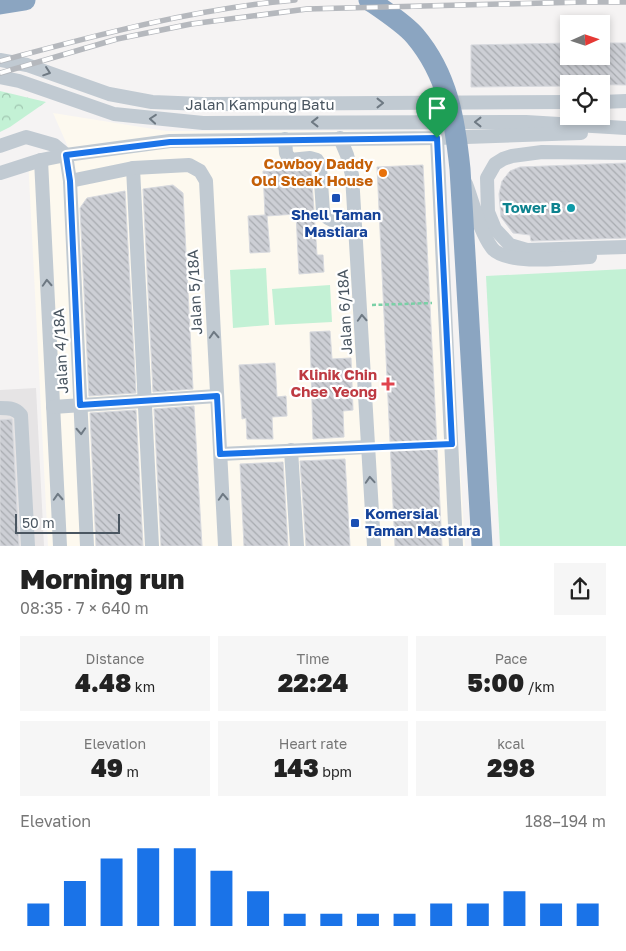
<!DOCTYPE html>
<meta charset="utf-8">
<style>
:root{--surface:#fff;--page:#f6f6f6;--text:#222;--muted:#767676;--accent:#1a73e8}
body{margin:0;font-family:"Golos Text",sans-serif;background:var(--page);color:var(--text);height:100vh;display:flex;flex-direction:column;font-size:19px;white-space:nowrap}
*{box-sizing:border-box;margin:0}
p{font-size:16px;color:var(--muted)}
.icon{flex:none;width:28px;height:28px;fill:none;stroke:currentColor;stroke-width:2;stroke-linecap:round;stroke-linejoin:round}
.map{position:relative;height:546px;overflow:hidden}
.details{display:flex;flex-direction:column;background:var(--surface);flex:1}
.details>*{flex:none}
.needle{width:32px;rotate:87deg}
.fabs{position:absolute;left:560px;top:15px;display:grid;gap:10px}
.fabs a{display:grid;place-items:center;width:50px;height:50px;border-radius:0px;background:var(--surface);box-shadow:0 2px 8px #0003;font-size:25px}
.scale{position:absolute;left:15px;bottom:12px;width:105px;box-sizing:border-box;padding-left:5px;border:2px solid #4a5661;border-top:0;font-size:14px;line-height:18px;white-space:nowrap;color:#4a5661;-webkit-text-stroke:4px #fff;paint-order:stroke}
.pin{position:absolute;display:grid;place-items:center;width:42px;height:42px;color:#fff;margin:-51px -21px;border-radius:50% 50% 50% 0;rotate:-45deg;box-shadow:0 0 5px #0007}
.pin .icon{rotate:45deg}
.round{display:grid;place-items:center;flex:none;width:52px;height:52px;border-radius:0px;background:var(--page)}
.overview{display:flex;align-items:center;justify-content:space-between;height:85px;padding:0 20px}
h1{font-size:28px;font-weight:800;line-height:38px}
.stats{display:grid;grid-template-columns:repeat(3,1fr);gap:8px;height:85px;padding:5px 20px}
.stats div{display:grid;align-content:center;border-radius:0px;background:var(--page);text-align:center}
.stats b{font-size:25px;font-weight:800}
.stats small{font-size:14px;font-weight:400}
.stats p{font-size:14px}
.chart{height:140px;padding:10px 20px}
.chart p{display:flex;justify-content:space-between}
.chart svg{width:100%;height:90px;margin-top:5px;stroke:var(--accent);stroke-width:6}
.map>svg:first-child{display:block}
.commercial{fill:#fdf9ef}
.education{fill:#e6e4e5}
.grass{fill:#c3f1d5}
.forest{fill:url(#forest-crowns)}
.building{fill:url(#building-back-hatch);stroke:#d7d9de}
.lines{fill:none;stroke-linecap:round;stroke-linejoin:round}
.path{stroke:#7ad0a6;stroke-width:2.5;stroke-dasharray:4 2.5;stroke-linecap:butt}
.minor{stroke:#c1cad2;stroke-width:14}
.highway{stroke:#8ba5c1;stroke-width:21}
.rail-casing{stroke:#b5b8bd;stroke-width:5.5}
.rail{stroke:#fff;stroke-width:4;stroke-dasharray:11;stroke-linecap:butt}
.oneway{stroke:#6e7983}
.route-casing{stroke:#fff;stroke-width:10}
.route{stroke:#1a73e8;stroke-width:6}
.food-dot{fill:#e8710a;stroke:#fff;stroke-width:2}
.transit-dot{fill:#1a4fb4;stroke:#fff;stroke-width:2}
.culture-dot{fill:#0f9aa8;stroke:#fff;stroke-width:2}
.health-dot{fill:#e0444e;stroke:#fff;stroke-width:2}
.labels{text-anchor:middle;stroke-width:4.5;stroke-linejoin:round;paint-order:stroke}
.street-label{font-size:15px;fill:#4a5661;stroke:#fff}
.food-label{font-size:15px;font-weight:bold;fill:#c56008;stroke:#fff;text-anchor:end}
.culture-label{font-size:15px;font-weight:bold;fill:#0d838f;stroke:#fff;text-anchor:end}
.transit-label{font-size:15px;font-weight:bold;fill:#164399;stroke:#fff}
.health-label{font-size:15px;font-weight:bold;fill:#be3a42;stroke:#fff;text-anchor:end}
</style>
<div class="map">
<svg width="626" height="546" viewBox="0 0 626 546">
<defs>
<pattern id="forest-crowns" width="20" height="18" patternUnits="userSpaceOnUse" patternTransform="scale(1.25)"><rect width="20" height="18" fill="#c3f1d5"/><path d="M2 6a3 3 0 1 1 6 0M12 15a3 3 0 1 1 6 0" fill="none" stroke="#a0c6b0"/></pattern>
<pattern id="building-back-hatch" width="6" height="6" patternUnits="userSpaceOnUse" patternTransform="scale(1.25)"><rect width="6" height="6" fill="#cdcfd5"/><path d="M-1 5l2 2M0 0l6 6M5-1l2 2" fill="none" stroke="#a8abb0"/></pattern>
</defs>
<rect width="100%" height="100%" fill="#f5f3f3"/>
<polygon class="commercial" points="53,113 166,131 440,131 465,546 48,546 28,158 68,147"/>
<polygon class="education" points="36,388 44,546 0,546 0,390"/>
<g class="grass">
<polygon points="266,268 269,325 233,328 230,270"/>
<polygon points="626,269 626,546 500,546 486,276"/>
<polygon points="330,285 332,322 275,325 272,289"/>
</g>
<polygon class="forest" points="0,91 46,102 10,127 0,132"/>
<g class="building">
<polygon points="569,43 569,56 601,56 601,43 626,43 626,85 569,84 569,86 471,87 471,45"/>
<polygon points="626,163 626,238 531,241 530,235 513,233 501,217 499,194 502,181 510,171 520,167"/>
<polygon points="423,165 442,546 395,546 377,167"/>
<polygon points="276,166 284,166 291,169 311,167 317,255 323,255 324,272 299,274 296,214 267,216 270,252 250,253 248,216 265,215 263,171 276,171"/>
<polygon points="173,185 183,193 193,389 153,392 143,189"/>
<polygon points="125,191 136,393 89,396 80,208 87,198"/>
<polygon points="330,331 332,359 351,358 353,410 343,411 344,437 313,439 310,332"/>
<polygon points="275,363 277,397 286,396 287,416 272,417 273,439 247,439 246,418 242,419 239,365"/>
<polygon points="194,406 202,546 161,546 154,409"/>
<polygon points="136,410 143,546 96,546 90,413"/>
<polygon points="12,419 19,546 0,546 0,420"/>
<polygon points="345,459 350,546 306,546 300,461"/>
<polygon points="283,462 288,546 244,546 240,464"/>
</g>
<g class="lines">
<g class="path">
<polyline points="372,305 432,303"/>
<polyline points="382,447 439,445"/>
</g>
<g class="minor">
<polyline points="0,60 27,65 109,94 152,102 203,104 569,102"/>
<polyline points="0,77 19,81 114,114 203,123 526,122 626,128"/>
<polyline points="601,102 626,101"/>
<polyline points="340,138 347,155 352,175 374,546"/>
<polyline points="437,138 456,546"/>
<polyline points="285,139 286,153 290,160 310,158 317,160 320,167 323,212 328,218 356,232"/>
<polyline points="0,146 26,137 54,145 66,155"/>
<polyline points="626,153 542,152 512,156 503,159 495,164 487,178 488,212 495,229 510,245 527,250 626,247"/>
<polyline points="66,155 70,181 87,546"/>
<polyline points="41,160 60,546"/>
<polyline points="133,168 152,546"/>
<polyline points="0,173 41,160 66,155 170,141 437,138 581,133"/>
<polyline points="70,181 133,168 189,165 200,171 206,181 225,546"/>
<path d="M466 184C474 205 479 230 492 248 506 266 569 258 590 257"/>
<polyline points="53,407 217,396"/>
<path d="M0 408C9 408 15 408 21 415L28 546"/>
<polyline points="291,450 297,546"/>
<polyline points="221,454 368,447"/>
</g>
<g class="highway">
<path d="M369 0C382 9 405 24 415 36 448 75 455 121 460 169L482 546"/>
<polyline points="0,4 25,0"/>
</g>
<g class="rail-casing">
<g id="rail">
<path d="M0 61C97 35 194 9 295 0"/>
<polyline points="0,73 117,39 191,24 307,9 584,2 626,2"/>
</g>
</g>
<use href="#rail" class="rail"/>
</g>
<defs><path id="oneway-chevron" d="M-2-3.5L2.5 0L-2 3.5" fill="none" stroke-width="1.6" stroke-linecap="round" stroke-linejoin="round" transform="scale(1.25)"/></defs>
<g class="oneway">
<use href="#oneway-chevron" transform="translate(47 72) rotate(19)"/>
<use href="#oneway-chevron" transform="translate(380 103)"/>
<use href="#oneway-chevron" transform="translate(153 119) rotate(-175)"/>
<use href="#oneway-chevron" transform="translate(315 122) rotate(180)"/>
<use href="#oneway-chevron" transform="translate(478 122) rotate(-180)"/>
<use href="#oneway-chevron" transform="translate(47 283) rotate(-93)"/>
<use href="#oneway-chevron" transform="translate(362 318) rotate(-93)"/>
<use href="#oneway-chevron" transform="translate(214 335) rotate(-93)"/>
<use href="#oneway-chevron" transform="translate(81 431) rotate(87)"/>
<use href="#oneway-chevron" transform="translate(370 480) rotate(-94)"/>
<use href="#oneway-chevron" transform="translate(58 497) rotate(-93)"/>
<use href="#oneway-chevron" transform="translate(223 497) rotate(-93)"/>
</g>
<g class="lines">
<g class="route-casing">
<polygon id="route" points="437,138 452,444 220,454 217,396 80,405 70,181 66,155 170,142"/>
</g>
<use href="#route" class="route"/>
</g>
<circle class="food-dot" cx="383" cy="173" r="5"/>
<g class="transit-dot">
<rect x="331" y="193" width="10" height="10" rx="2.5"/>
<rect x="350" y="518" width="10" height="10" rx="2.5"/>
</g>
<circle class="culture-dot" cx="571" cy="208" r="5"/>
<path class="health-dot" d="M385.5 376.5h5v5h5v5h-5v5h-5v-5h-5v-5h5z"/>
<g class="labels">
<g class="street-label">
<text x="260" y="110">Jalan Kampung Batu</text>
<text transform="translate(195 292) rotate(-93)" y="5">Jalan 5/18A</text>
<text transform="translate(345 312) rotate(-93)" y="5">Jalan 6/18A</text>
<text transform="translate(61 351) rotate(-93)" y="5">Jalan 4/18A</text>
</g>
<g class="food-label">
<text x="373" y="169">Cowboy Daddy<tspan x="373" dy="17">Old Steak House</tspan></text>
</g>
<g class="culture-label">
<text x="561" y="213">Tower B</text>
</g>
<g class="transit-label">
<text x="336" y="220">Shell Taman<tspan x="336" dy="17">Mastiara</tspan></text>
<text x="365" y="519" text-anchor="start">Komersial<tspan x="365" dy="17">Taman Mastiara</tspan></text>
</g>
<g class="health-label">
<text x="377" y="380">Klinik Chin<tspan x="377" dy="17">Chee Yeong</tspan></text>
</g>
</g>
</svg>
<div class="fabs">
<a><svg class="needle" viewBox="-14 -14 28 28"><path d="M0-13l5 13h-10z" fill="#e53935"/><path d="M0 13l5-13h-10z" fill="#767676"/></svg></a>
<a><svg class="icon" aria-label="locate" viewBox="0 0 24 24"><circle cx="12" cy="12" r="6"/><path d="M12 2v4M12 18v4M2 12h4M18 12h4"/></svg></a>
</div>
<div class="scale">50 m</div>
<div class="pin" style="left:437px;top:138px;background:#1e9e55"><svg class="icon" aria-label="arrive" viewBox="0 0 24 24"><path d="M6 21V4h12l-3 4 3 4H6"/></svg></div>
</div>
<section class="details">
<div class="overview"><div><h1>Morning run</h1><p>08:35 · 7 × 640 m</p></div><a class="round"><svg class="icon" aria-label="share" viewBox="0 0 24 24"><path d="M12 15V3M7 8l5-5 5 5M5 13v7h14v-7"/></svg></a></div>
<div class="stats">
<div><p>Distance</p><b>4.48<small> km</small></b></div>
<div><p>Time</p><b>22:24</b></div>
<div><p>Pace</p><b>5:00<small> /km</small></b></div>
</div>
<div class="stats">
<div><p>Elevation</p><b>49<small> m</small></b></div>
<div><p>Heart rate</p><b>143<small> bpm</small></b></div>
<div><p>kcal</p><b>298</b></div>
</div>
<div class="chart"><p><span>Elevation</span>188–194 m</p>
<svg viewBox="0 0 160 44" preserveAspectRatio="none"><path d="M5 44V33M15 44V22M25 44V11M35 44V6M45 44V6M55 44V17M65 44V27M75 44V38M85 44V38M95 44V38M105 44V38M115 44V33M125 44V33M135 44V27M145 44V33M155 44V33"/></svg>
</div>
</section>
